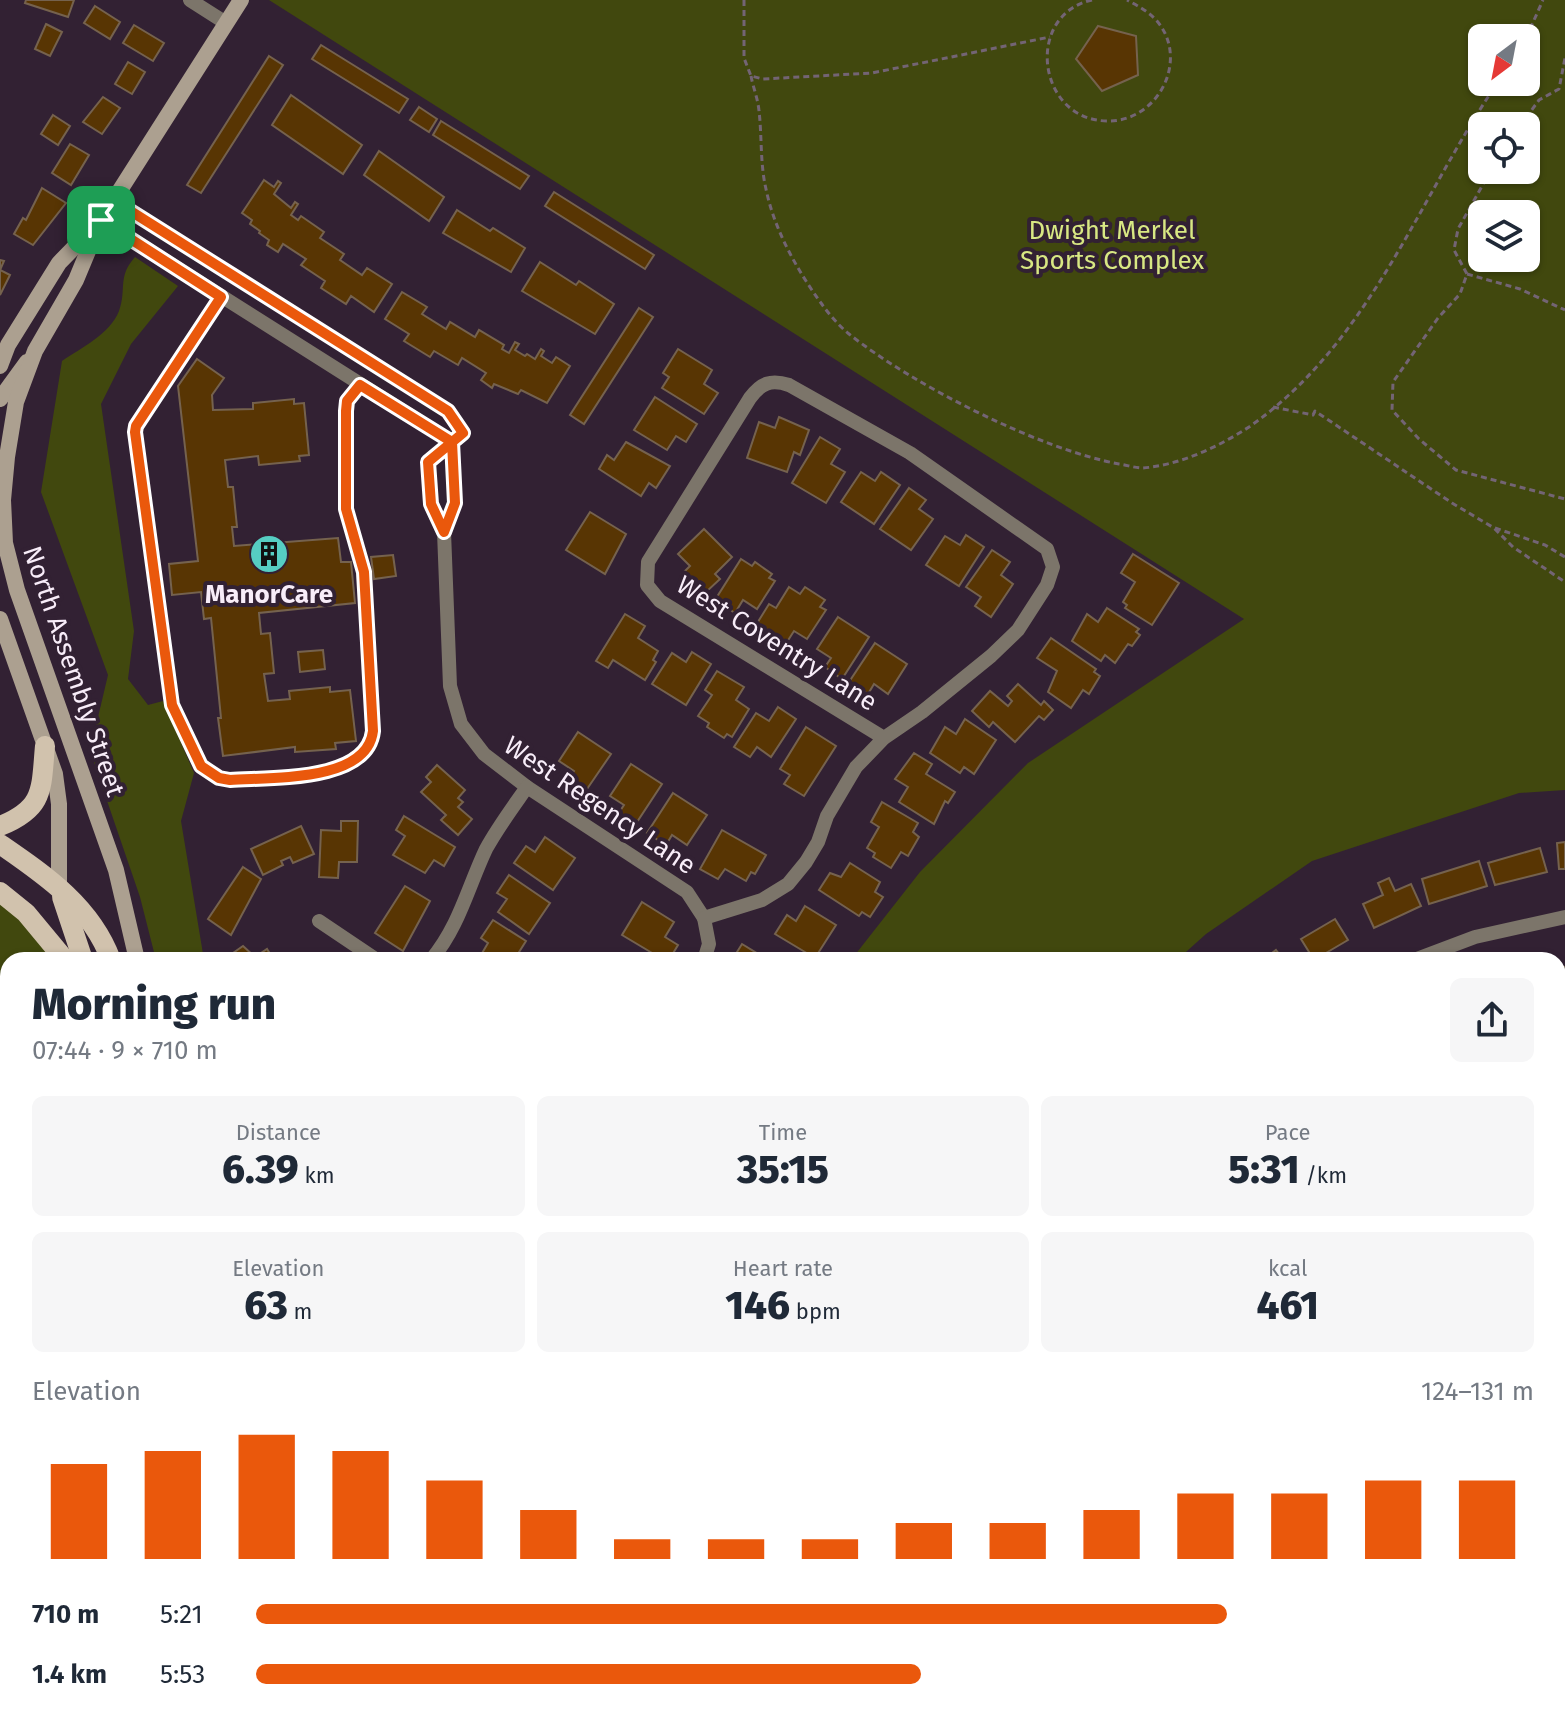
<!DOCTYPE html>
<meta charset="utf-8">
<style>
:root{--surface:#fff;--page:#f6f6f7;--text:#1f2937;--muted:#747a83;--accent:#ea580c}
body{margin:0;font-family:"Fira Sans",sans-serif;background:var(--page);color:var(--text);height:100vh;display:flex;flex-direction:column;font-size:30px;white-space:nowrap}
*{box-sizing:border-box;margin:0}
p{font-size:26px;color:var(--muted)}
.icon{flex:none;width:44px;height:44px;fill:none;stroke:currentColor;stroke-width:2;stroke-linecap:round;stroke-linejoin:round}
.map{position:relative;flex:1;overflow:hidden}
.side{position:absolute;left:0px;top:952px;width:1566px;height:768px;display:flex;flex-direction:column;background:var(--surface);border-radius:24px 24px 0 0;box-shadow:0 2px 6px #0004}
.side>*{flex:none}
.needle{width:52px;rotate:212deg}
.tools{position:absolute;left:1468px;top:24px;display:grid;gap:16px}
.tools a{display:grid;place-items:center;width:72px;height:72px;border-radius:12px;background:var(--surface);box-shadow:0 2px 6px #0004;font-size:40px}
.pin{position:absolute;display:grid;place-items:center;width:68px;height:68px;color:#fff;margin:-34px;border-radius:16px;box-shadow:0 4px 12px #0006}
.round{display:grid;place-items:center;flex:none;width:84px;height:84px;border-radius:12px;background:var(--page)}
.overview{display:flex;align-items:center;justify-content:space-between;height:136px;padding:0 32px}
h1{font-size:44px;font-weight:800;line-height:60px}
.metrics{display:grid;grid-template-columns:repeat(3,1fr);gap:12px;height:136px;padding:8px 32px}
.metrics div{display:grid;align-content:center;border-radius:12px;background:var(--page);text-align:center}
.metrics b{font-size:40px;font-weight:800}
.metrics small{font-size:22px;font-weight:400}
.metrics p{font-size:22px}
.chart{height:224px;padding:16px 32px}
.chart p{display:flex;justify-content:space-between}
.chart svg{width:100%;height:144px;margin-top:8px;stroke:var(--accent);stroke-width:6}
ul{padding:0 32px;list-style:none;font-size:26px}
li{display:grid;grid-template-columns:128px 96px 1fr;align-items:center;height:60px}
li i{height:20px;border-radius:10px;background:var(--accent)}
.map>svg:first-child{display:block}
.green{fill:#41480e;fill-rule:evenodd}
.building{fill:#583503;stroke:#75624e;stroke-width:2}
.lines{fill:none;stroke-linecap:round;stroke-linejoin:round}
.path{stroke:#736474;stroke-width:3;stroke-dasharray:6 4;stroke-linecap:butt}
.lane{stroke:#7c756a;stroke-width:7}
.street{stroke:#7c756a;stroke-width:14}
.secondary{stroke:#aca090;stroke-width:16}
.primary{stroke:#d1c2ad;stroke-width:20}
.route-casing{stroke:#fff;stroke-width:16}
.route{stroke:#ea580c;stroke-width:10}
.labels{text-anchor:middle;stroke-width:8;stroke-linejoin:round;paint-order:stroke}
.park-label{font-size:26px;fill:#d8e883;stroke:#322133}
.poi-label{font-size:26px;font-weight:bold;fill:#f8edf9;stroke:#322133}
.street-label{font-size:26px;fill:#f8edf9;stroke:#322133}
</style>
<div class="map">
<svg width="1565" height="1720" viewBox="0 0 1565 1720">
<rect width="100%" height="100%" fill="#322133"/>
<g class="green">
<path d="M269 0H1565V790L1519 793 1312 861 1206 934 1177 960H851L920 872 1028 763 1244 619ZM1482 38H1526V82H1482ZM1482 126H1526V170H1482ZM1482 214H1526V258H1482Z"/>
<path d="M135 257 178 286 131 344 101 404 134 631 128 679 148 705 163 701 194 773 181 821 204 960H156L140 897 90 751 108 675 41 492 62 361C81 348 110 334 119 311 127 289 117 277 135 257Z"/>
<polygon points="0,896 58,960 8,960 8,1712 210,1712 214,1720 0,1720"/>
<polygon points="259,1712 420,1712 421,1720 262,1720"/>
<polygon points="512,1712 782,1712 778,1720 511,1720"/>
</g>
<g class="building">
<polygon points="26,0 74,0 68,17 25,3"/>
<polygon points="95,6 120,22 110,39 84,23"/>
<polygon points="46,24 62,32 50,56 35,49"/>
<polygon points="134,25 164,43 153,61 123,43"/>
<polygon points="1098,26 1136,36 1138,75 1102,91 1076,59"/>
<polygon points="321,45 408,99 399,113 312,59"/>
<polygon points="269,56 283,65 201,193 187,185"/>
<polygon points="128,62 145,72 132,94 115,84"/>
<polygon points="291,95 362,145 343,174 272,125"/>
<polygon points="103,97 120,108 102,134 83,122"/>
<polygon points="419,107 437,119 429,132 410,120"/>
<polygon points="53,115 70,126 58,145 41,134"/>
<polygon points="441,121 529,176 520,189 433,135"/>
<polygon points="70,144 89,155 71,185 52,173"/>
<polygon points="379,151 444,197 429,221 364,175"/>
<polygon points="264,180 274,187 278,181 281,183 274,194 291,208 295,202 298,204 291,215 298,220 301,216 324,232 320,238 344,254 340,260 362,275 367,268 392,284 374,312 351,296 346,304 321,288 325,281 301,265 306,259 283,244 278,252 267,245 269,240 259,233 260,231 250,224 252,220 242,213"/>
<polygon points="42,188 66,203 33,245 14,234 23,218 26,220"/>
<polygon points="554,192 654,255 645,269 545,206"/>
<polygon points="457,210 490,231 493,228 525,248 511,272 443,233"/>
<polygon points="0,260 4,261 0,270 10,275 0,295"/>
<polygon points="540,262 576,285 579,281 614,304 595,334 522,291"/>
<polygon points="402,292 427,307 422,314 446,329 450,322 475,337 479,330 504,345 502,349 509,353 515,342 519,344 515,350 525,356 527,354 535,359 541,349 544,351 541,356 552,363 556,357 570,366 547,403 521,390 518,394 494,384 492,388 481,380 486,373 462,358 458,365 434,351 430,357 404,341 409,334 385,319"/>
<polygon points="639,308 653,317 584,424 570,415"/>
<polygon points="678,349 712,370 704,384 718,393 704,414 662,388 669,377 663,373"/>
<polygon points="197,359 224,378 212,395 213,410 253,409 253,403 294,399 294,404 304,403 309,455 299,456 300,461 259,465 258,456 225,460 228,487 233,487 237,527 232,527 234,546 338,538 341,562 351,562 355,603 259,613 261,634 270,633 274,673 264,674 268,701 290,699 289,691 330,687 330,692 350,690 356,741 335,743 336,749 295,752 295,747 223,756 218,718 221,718 211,618 204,619 201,592 172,595 169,564 198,561 178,386"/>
<polygon points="655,397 697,424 686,442 676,436 667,450 634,430"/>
<polygon points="779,417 809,430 800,455 794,452 787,472 747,458 759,422 775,428"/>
<polygon points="820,437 840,449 831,464 845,472 826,503 792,483"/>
<polygon points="626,442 670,466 656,488 649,483 641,496 599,469 607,455 614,460"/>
<polygon points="861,472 875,481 881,472 900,485 874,524 841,502"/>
<polygon points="909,488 926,500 919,509 933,519 911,550 880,529"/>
<polygon points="590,512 626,534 605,574 566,550"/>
<polygon points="704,529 732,557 715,574 720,579 704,594 682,574 690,566 678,554"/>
<polygon points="966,535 984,547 959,586 926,565 945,536 960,545"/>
<polygon points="992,550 1010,562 1001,575 1013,584 991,617 975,606 981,597 966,587"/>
<polygon points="1133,554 1179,583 1152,625 1125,608 1127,605 1123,602 1135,582 1121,573"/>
<polygon points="393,555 396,576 374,579 371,557"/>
<polygon points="741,559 752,566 755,562 772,574 769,578 775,581 757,609 743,600 735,613 715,600"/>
<polygon points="789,587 800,594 805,587 825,600 820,607 826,610 807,639 794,631 785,645 756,625 769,604 776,608"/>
<polygon points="1107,608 1139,629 1136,632 1140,635 1132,646 1128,644 1115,663 1105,655 1101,661 1072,641 1087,614 1098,622"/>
<polygon points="625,614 645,626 638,638 658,651 653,660 656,662 645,680 613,660 608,668 596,661"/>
<polygon points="838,617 869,637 842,679 825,667 831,658 817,649"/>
<polygon points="1051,638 1096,669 1094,672 1100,676 1089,694 1083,690 1071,708 1048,692 1057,671 1037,658"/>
<polygon points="875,643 907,664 888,694 874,684 868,694 849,682"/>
<polygon points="323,650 325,669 300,672 298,652"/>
<polygon points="692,652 711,664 686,705 652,684 672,653 686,662"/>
<polygon points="717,671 744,687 736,700 749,709 732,737 727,734 724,738 707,727 709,723 698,716 712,695 705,690"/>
<polygon points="1018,684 1041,705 1044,701 1053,710 1044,720 1039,716 1015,742 993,722 989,727 972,711 990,691 1008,706 1012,701 1007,696"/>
<polygon points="778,707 796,719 771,757 757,747 750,757 734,747 756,713 769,721"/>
<polygon points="965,719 996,740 974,774 964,767 960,773 930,753 945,727 956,734"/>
<polygon points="806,727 836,746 804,796 784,784 790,775 780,769"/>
<polygon points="578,732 611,754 585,792 568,781 574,771 559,761"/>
<polygon points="914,753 932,764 926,774 955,792 948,803 945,801 934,824 899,802 908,787 895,779"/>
<polygon points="631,764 662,784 635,825 618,814 624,805 610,796"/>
<polygon points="437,765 465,790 458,798 463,802 458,807 472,819 458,835 441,820 446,815 421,792 431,782 426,777"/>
<polygon points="673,793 707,815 687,845 672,835 666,845 647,833"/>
<polygon points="882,802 918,823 913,832 919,837 908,856 901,852 891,868 873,857 875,853 867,848 879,827 871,822"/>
<polygon points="404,816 455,847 444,866 434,860 425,873 393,855 405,836 396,830"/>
<polygon points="341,821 358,821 357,862 339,862 338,878 319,877 321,830 341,831"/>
<polygon points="301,826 314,854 293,863 290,857 281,861 283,865 263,875 251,849"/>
<polygon points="722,830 766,855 755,874 751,872 746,881 725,869 718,879 700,869"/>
<polygon points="545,837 575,858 553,890 514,863 526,846 535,852"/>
<polygon points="1565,842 1565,869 1559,869 1557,843"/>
<polygon points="1540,848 1547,872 1495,885 1488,863"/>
<polygon points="1479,861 1487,886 1429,904 1422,879"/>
<polygon points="850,863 880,882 875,892 883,897 870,917 862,912 859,916 819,890 830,873 841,877"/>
<polygon points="243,867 261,879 231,935 208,919"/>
<polygon points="509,875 550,903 529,934 498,912 507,899 497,893"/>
<polygon points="1389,878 1395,891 1411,884 1421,906 1374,928 1363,904 1383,895 1378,883"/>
<polygon points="405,886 430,901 403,951 375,933"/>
<polygon points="642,902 674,922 665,937 678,945 669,960 664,960 622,935"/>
<polygon points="805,906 836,925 815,958 775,934 787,915 796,921"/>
<polygon points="1335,919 1348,940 1314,960 1301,939"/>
<polygon points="493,920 526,941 514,960 478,960 488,943 481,938"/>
<polygon points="742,944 768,960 732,960"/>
<polygon points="243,946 255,957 267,949 274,960 223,960"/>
<polygon points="1276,950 1284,960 1263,960"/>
<polygon points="1558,966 1565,967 1565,1001 1563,991 1558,992"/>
<polygon points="1565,1088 1565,1111 1558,1112 1558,1089"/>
<polygon points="1558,1203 1565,1223 1565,1225 1558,1228"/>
<polygon points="1565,1334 1565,1362 1558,1365 1558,1337"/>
<polygon points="1562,1494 1565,1495 1565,1553 1558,1550 1558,1504"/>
<polygon points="465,1712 482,1712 485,1714 482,1720 460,1720"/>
<polygon points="1133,1712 1164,1712 1160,1720 1146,1720"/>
<polygon points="1361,1712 1389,1712 1386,1720 1358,1720"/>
<polygon points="1483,1712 1511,1712 1508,1720 1481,1720"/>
</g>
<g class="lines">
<g class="path">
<polyline points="744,0 744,58 751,76 763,79 872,73 1050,37"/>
<path d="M1092 0C1024 15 1037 120 1107 121 1158 122 1190 60 1157 21 1148 11 1138 6 1127 0"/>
<polyline points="1526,38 1543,0"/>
<path d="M751 76C753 87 758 99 759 111 762 136 760 164 766 189 774 229 797 270 821 303 828 313 839 326 849 334 913 385 1039 449 1119 464 1127 465 1135 468 1143 468 1180 465 1218 447 1249 427 1370 343 1418 199 1498 82"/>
<polyline points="1520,126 1539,100 1559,89 1565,58"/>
<polyline points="1491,170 1458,229 1454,250 1467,274 1460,294 1438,318 1393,382 1392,410 1419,439 1456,470 1565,499"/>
<polyline points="1467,274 1520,289 1565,310"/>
<polyline points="1273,407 1313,415 1315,411 1452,503 1494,528 1513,547 1565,582"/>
<polyline points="1495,528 1545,545 1565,557"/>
<polyline points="0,1239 8,1249"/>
<polyline points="0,1330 8,1339"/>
<polyline points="0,1422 8,1423"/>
<polyline points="0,1512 0,1523"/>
<polyline points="0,1524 8,1522"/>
<polyline points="0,1547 8,1547"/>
<polyline points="0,1556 0,1618"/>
<polyline points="0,1627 8,1632"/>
<polyline points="0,1653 8,1656"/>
<polyline points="105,1712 109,1720"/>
<polyline points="132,1720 132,1712"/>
</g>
<path class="lane" d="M221 297 135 432 172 705 201 766 219 778 230 780C269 777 354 782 372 741L364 572 346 509V411L347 401 360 385"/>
<g class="street">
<polyline points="190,0 226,23"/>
<polyline points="113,200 448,411 463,433 428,462 431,504 444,532 450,686 461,724 484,754 527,787 687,892 704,918"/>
<polyline points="101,220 452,442"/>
<polyline points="444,532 455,503 452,442"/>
<polyline points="319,921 377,960"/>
<path d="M431 960C459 927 468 887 486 849 498 827 513 807 527 787"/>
<path d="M704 960 709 944 704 918 762 900 788 884 806 862 818 842 827 816 856 767 884 738 922 712 991 656 1018 630 1047 585 1053 567 1047 549 910 453 789 385C771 379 761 383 750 398L648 562 647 585 660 601 884 738"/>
<polyline points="1414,960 1475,937 1565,917"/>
<polyline points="1558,1160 1565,1158"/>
<polyline points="1558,1420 1565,1413"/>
<polyline points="1258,1712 1270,1720"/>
<polyline points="934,1720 937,1712"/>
<polyline points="1436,1720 1439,1712"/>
</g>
<g class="secondary">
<polyline points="0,366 8,345 59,263 94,227"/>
<polyline points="0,399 27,362"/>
<polyline points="0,619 55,774 59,804 59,885"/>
<polyline points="137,960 116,870 17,590 5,543 3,500 7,457 16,402 35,351 76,280 101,220 241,0"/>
</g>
<g class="primary">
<path d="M0 826C45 808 41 789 45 746"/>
<path d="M0 844C45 875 91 906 111 960"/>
<polyline points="0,892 26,913 65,960"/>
<polyline points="62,897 83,960"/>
<polyline points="234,1712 237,1720"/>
</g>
</g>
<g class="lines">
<g class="route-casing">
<path id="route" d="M101 220 221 297 136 426 135 432 172 705 201 766 219 778 230 780C269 777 367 783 373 731L364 572 346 509V411L347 401 360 385 452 442 455 503 444 532 431 504 428 462 463 433 448 411 113 200 101 220"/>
</g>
<use href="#route" class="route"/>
</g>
<defs>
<g id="building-disc" transform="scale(2)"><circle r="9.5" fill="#56cec3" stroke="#322133"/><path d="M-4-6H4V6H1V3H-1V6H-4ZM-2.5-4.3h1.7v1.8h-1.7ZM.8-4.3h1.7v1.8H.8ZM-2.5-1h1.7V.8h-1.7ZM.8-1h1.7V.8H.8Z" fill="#111"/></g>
</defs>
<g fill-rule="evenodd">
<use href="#building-disc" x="269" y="554"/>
</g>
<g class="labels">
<g class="park-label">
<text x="1112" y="239">Dwight Merkel<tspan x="1112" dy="30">Sports Complex</tspan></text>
</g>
<g class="poi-label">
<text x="269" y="603">ManorCare</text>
</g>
<g class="street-label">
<text transform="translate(777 643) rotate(32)" y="9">West Coventry Lane</text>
<text transform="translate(74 671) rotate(71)" y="9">North Assembly Street</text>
<text transform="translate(600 805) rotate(34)" y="9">West Regency Lane</text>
</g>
</g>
</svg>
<div class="tools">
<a><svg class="needle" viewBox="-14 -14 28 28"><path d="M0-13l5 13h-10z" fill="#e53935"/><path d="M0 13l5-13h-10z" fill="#747a83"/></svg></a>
<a><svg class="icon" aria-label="locate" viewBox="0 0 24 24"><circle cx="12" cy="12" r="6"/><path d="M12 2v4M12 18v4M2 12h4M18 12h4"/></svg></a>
<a><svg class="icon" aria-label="layers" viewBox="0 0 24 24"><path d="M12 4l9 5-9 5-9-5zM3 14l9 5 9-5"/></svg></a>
</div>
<div class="pin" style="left:101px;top:220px;background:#1e9e55"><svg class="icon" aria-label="arrive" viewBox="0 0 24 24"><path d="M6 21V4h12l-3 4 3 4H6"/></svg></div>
<section class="side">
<div class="overview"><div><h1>Morning run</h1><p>07:44 · 9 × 710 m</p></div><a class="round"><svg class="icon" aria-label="share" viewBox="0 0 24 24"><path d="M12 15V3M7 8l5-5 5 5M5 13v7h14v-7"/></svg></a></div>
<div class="metrics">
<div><p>Distance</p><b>6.39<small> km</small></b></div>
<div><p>Time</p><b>35:15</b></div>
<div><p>Pace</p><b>5:31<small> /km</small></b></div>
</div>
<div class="metrics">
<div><p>Elevation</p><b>63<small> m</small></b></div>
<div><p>Heart rate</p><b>146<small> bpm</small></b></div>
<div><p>kcal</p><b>461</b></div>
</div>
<div class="chart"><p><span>Elevation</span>124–131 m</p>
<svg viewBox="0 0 160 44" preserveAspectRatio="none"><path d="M5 44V15M15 44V11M25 44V6M35 44V11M45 44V20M55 44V29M65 44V38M75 44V38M85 44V38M95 44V33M105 44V33M115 44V29M125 44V24M135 44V24M145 44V20M155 44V20"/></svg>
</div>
<ul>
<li><b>710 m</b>5:21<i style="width:76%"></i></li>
<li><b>1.4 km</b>5:53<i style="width:52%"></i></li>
</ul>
</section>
</div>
